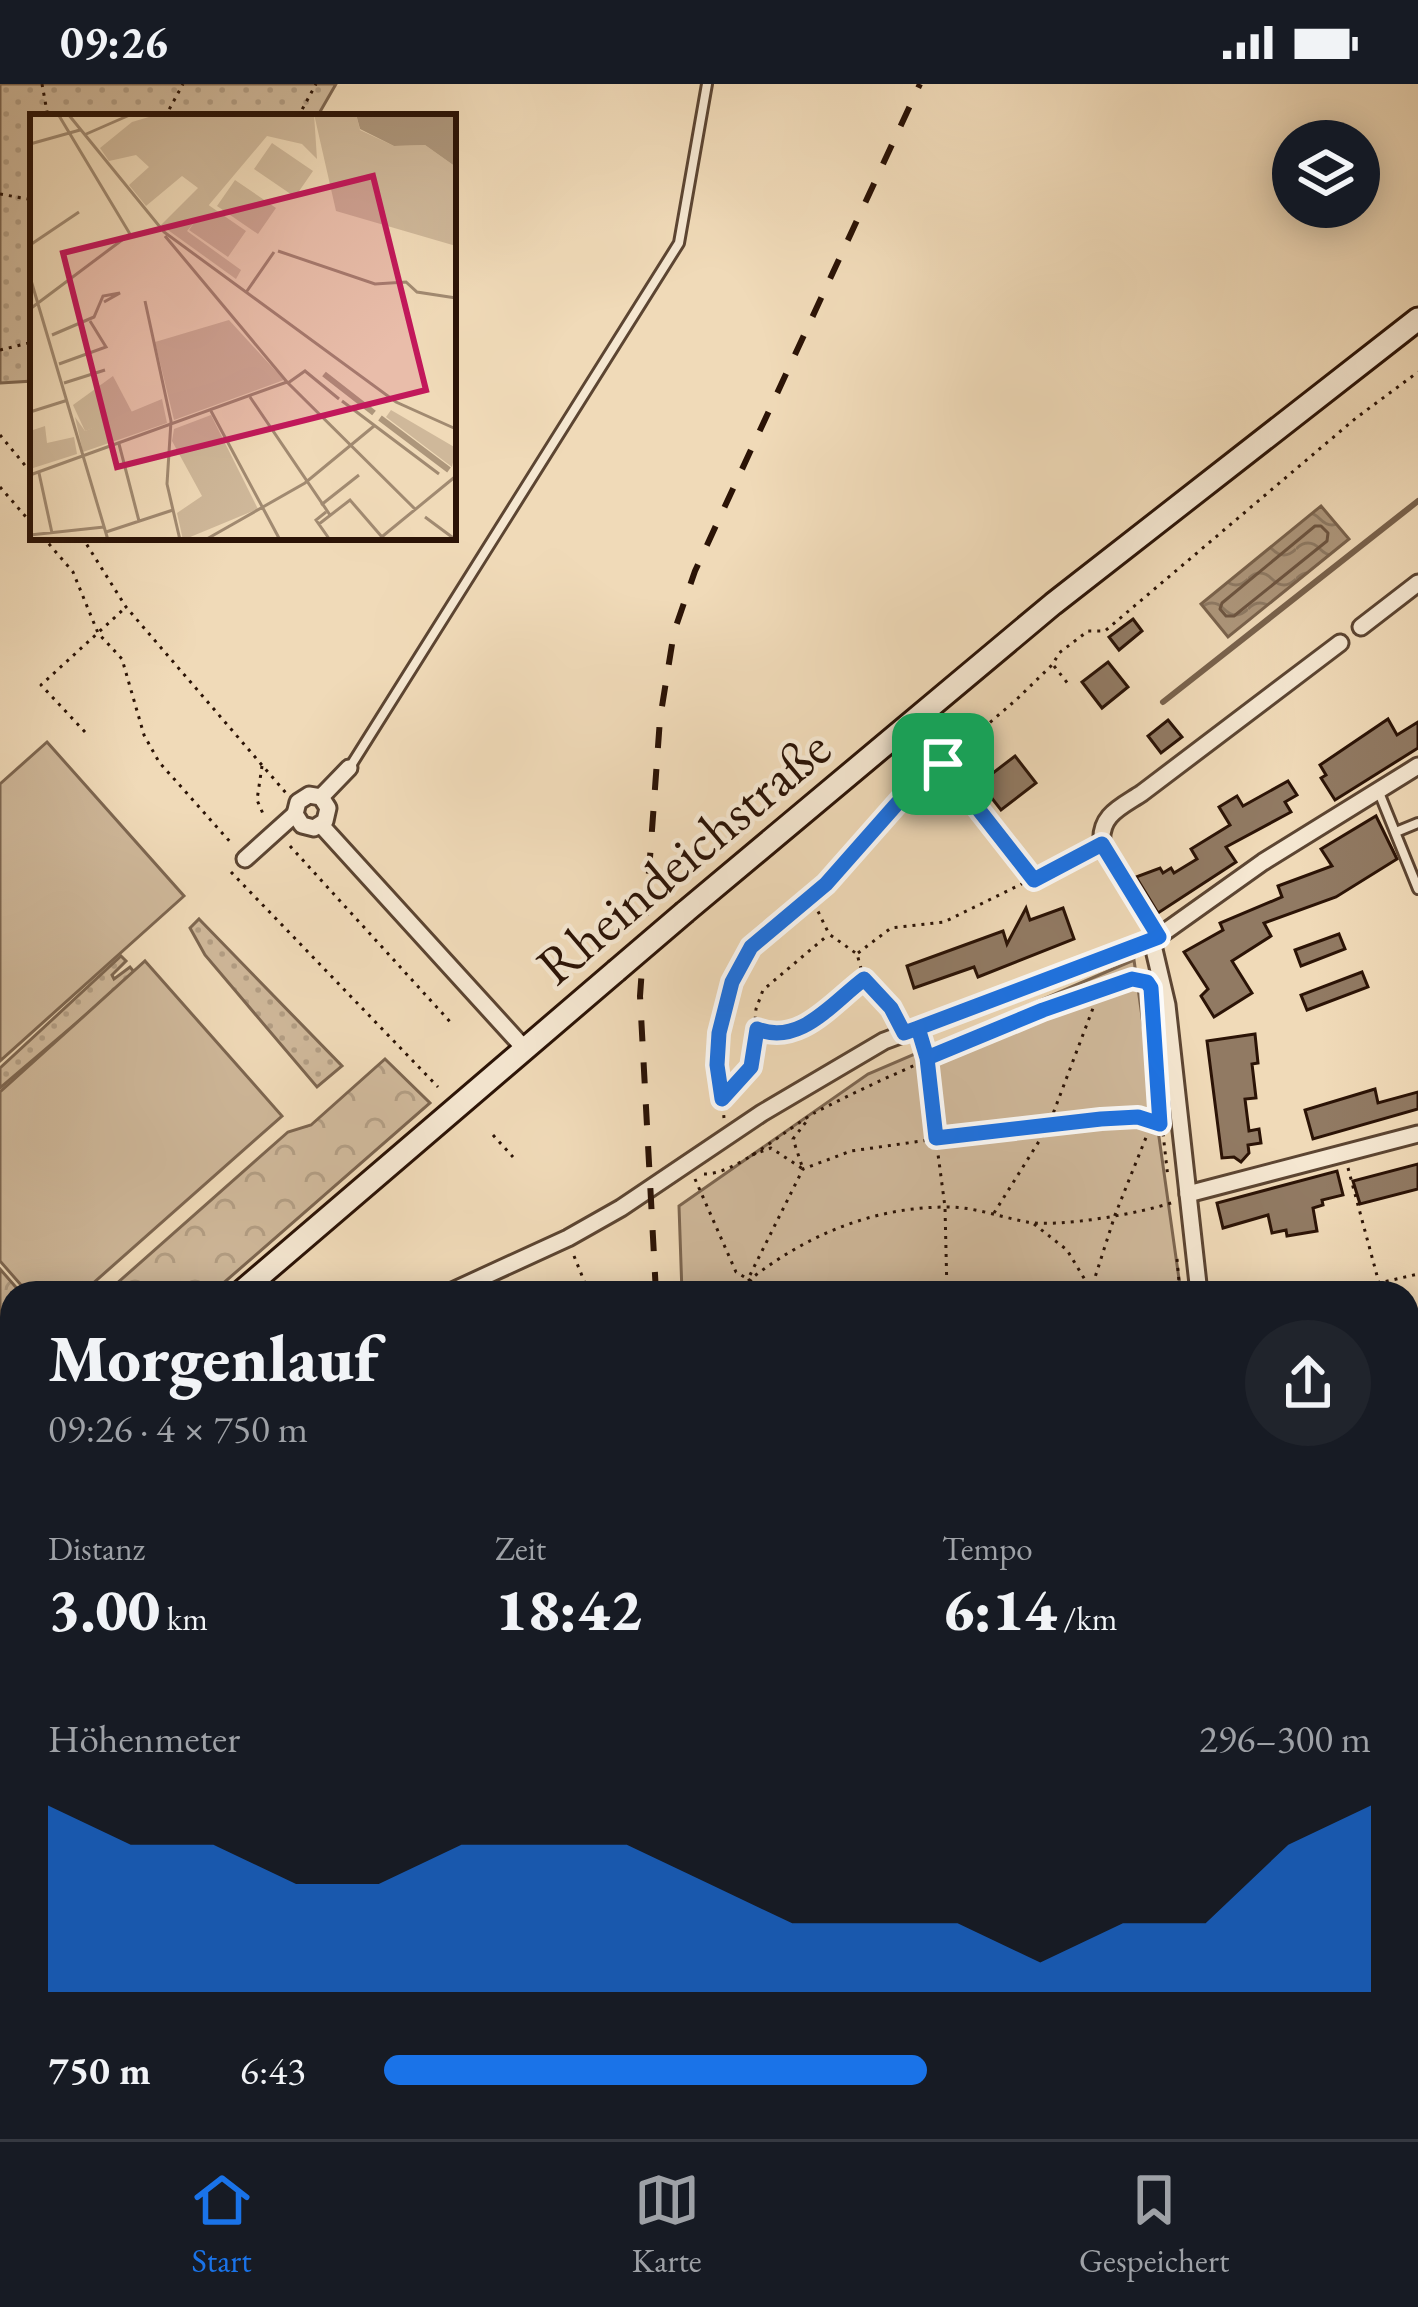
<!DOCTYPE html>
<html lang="de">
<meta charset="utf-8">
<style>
:root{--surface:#171b24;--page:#20242c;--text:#f1f3f6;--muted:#9ea1a6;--line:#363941;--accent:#1a73e8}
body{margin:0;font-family:"EB Garamond",serif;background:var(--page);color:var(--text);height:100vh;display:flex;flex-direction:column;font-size:45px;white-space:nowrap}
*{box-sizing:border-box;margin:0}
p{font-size:39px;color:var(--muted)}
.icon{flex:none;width:66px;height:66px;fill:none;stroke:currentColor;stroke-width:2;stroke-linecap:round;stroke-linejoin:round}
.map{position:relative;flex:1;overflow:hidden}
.sheet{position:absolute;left:0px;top:1197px;width:1419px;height:858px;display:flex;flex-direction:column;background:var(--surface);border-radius:36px 36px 0 0;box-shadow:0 6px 30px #0003}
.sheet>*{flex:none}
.tools{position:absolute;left:1272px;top:36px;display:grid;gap:24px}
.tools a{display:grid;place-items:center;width:108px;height:108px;border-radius:50%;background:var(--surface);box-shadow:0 6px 30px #0003;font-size:60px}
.pin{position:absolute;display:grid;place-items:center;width:102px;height:102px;color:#fff;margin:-51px;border-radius:24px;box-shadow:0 6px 18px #0006}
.round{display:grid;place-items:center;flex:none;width:126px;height:126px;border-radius:63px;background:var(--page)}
.headline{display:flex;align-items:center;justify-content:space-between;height:204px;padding:0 48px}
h1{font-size:66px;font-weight:800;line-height:90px}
.figures{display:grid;grid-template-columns:repeat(3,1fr);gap:18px;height:204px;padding:12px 48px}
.figures div{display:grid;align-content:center}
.figures b{font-size:60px;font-weight:800}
.figures small{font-size:33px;font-weight:400}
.figures p{font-size:33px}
.chart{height:336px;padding:24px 48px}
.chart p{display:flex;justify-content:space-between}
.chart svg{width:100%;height:216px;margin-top:12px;fill:var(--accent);opacity:.7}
ul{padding:0 48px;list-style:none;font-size:39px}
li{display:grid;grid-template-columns:192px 144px 1fr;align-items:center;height:90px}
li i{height:30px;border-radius:15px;background:var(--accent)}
.status{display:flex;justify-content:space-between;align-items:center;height:84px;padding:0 60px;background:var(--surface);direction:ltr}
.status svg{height:33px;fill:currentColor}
.dock{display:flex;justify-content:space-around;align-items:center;height:168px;border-top:3px solid var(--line);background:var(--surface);font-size:33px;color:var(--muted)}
.dock a{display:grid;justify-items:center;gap:6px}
.dock .on{color:var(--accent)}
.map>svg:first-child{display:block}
.grass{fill:url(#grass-dots);stroke:#7d6650;stroke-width:3}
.forest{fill:url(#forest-crowns);stroke:#7d6650;stroke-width:3}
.park{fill:#cfb89a;stroke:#7d6650;stroke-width:3}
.garden{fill:url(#garden-furrows);stroke:#7d6650;stroke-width:3}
.water{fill:url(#water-waves);stroke:#79624c;stroke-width:3}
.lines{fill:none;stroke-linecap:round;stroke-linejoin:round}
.shore{stroke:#6c5440;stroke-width:3}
.stream{stroke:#79624c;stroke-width:6}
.building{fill:#917a63;stroke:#2b1306;stroke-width:3}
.lane-casing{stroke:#5c4532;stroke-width:14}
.street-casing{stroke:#5c4532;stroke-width:21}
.secondary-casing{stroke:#2b1306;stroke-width:27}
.path{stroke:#2b1306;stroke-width:3;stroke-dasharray:3 6;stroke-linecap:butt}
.lane{stroke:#f5e7d1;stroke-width:8}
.street{stroke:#f5e7d1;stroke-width:15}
.secondary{stroke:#f5e7d1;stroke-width:21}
.rail{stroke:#2b1306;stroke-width:6;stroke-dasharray:21 21;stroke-linecap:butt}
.secondary-bridge-casing{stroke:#2b1306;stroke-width:27;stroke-linecap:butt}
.secondary-bridge{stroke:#f5e7d1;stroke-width:21}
.route-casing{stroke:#fff;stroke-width:24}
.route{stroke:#1a73e8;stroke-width:15}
.labels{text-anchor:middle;stroke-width:9;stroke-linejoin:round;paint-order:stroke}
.street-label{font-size:54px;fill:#2b1306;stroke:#f5e7d1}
.inset-river{fill:none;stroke:#ad967b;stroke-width:6}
.inset-road{fill:none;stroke:#a18a71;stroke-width:3}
.view{fill:#c2185b;fill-opacity:0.15;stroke:#c2185b;stroke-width:6}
.inset-edge{fill:none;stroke:#2b1306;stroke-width:6}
</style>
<div class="status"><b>09:26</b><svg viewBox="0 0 49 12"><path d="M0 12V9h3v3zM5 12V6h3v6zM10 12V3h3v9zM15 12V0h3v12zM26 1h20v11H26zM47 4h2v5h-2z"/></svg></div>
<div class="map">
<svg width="1418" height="2055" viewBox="0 0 1418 2055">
<defs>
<pattern id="grass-dots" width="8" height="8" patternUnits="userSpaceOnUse" patternTransform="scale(3)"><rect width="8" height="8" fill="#cfb89a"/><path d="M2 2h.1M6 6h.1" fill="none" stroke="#b29d83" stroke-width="1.8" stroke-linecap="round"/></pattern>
<pattern id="forest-crowns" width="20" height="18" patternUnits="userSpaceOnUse" patternTransform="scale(3)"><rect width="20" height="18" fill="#cfb89a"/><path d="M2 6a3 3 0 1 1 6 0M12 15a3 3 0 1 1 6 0" fill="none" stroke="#b29d83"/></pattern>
<pattern id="garden-furrows" width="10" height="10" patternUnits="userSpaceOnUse" patternTransform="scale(3)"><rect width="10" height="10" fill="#cfb89a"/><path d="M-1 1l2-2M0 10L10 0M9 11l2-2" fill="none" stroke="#b29d83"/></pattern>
<pattern id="water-waves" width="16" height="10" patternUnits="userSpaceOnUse" patternTransform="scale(3)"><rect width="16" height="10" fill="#ad967b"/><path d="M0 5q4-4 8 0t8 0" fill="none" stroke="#8d7963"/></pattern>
</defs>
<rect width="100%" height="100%" fill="#f0dab8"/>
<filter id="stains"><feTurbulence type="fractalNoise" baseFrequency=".00167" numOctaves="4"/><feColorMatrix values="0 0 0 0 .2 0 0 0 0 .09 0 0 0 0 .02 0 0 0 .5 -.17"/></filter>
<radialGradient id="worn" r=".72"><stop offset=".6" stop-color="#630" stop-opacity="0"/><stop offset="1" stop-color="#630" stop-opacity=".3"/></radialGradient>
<g class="grass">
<polygon points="0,0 336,0 317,33 33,33 33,297 0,299"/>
<polygon points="199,835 342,982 317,1003 205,871 190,844"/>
<polygon points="121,872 126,877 112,891 114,895 130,883 135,889 0,1004 0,984"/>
</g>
<g class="forest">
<polygon points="385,975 430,1019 212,1209 106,1209 288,1048 311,1041"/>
<polygon points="0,1185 21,1209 12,1209 12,1375 0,1384"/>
</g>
<g class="park">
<polygon points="47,658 184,812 0,977 0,700"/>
<polygon points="1134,876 1181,1209 682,1209 679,1122 868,990"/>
<polygon points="145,877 282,1032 82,1209 28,1209 0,1177 0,1008"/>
<polygon points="1418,1359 1418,1632 1407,1634 1407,1361"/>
<polygon points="1135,2043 1254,2043 1256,2055 1136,2055"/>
</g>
<polygon class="garden" points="889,2043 1128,2043 1130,2055 894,2055"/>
<polygon class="water" points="1321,422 1349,455 1228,553 1201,520"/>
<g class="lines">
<polygon class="shore" points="1315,442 1321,442 1328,449 1327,457 1234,532 1226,532 1220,525 1222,519"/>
<polyline class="stream" points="1163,618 1418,417"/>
</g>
<g class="building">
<polygon points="1133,535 1142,547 1119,566 1109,553"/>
<polygon points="1108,578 1128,603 1102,624 1082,598"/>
<polygon points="1388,635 1397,651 1418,638 1418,664 1335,716 1321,694 1326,691 1320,681"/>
<polygon points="1168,636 1182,653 1161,669 1148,652"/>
<polygon points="1015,672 1036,699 1001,726 980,699"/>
<polygon points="1288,697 1297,711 1285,718 1291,728 1226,763 1236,778 1158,829 1136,793 1160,784 1163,789 1171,784 1174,789 1197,775 1191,765 1230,741 1219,723 1237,712 1243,722"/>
<polygon points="1376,732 1397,775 1336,813 1264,839 1271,852 1232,877 1252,909 1214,933 1201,912 1208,905 1184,868 1223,846 1220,839 1282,813 1278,802 1332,782 1321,765"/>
<polygon points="1026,824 1030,836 1063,824 1074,855 978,893 974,883 914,904 907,882 1003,847 1007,860"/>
<polygon points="1339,850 1345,865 1301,882 1295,866"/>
<polygon points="1362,888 1368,903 1307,926 1301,911"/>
<polygon points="1255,950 1258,979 1252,980 1256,1014 1245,1015 1249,1047 1259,1045 1261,1059 1248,1061 1249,1069 1241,1078 1234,1073 1222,1074 1207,957"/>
<polygon points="1375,1005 1378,1019 1418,1008 1418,1025 1313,1055 1305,1026"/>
<polygon points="1418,1080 1418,1105 1360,1120 1353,1097"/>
<polygon points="1337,1087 1343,1111 1322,1116 1323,1121 1313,1124 1317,1147 1287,1152 1286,1146 1272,1149 1268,1131 1223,1144 1217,1119"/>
</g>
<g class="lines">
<g class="lane-casing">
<g id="lane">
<polyline points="350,683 679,159 707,0"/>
<polyline points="1378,706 1418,805"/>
<polyline points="1396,748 1418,739"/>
<polyline points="799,2043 800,2055"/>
</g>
</g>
<g class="street-casing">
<g id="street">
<polyline points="1361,543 1418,499"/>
<polyline points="321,713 328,724 325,737 314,744 302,741 295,730 298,718 309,711 321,713 349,684"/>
<polyline points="321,741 524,964"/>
<polyline points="245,775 295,730"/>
<path d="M1159 853 1102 760C1099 731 1121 723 1142 709L1340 559"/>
<polyline points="1152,857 1167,921 1199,1209"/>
<polyline points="1188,1110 1418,1050"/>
<polyline points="448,1209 568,1154 621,1124 762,1029 884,957 1152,857 1263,778 1418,682"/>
<polyline points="1407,1346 1418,1344"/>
<polyline points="0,1628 12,1651"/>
<polyline points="1407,1710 1418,1714"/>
<polyline points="1407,1995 1418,1994"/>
<polyline points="173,2043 178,2055"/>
<polyline points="463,2043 465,2055"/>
<polyline points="670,2043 671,2055"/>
<polyline points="1280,2043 1281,2055"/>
</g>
</g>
<g class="secondary-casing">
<g id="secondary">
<polyline points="685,828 1053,520 1418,235"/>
<polyline points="240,1209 616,887"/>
<polyline points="0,1406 12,1398"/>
</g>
</g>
<g class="path">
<polyline points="42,0 48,33"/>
<polyline points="165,33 183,0"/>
<polyline points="298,33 316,0"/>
<polyline points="0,110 33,116"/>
<polyline points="0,266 33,258"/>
<polyline points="0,351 33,391"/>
<polyline points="0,403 33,441"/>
<polyline points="43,453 73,488 98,549 122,575 144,651 159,678 232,760"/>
<polyline points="82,453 126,523 286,709"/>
<polyline points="1054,582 1069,601"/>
<polyline points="85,648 41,601 125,524"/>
<polyline points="944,681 1034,796"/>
<polyline points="262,682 257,716 264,732"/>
<polyline points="290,762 453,941"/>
<polyline points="231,788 438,1003"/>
<polyline points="858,869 891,844 944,838 1087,768"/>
<polyline points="897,936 864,895 857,870 829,850 811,813 827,800 902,714 1016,616 1053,580 1059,569 1088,547 1105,547 1356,334 1418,288"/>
<polyline points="760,946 780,953 800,946 862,896"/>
<polyline points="1153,960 1168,1094"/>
<polyline points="723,1015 751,983 756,925 763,906 828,851"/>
<path d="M724 1034C719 978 711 910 752 862 767 844 791 829 810 814"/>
<polyline points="493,1051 513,1073"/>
<polyline points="752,1071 771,1064 803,1085 793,1055 809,1034"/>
<polyline points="1348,1084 1379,1199 1418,1190"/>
<path d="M704 1090C736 1091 787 1044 816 1028 919 975 1025 936 1132 895L1141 896"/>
<polyline points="695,1095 736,1188 771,1209"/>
<polyline points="994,1129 1048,1043 1098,911"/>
<polyline points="1034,1140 1067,1166 1090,1204"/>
<polyline points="574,1172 589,1209"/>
<polyline points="1177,1175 1180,1209"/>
<polyline points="750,1191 803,1085 851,1067 936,1055 923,960"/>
<path d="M748 1197C805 1152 870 1124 944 1123 972 1122 1000 1133 1027 1138 1059 1144 1142 1129 1174 1118"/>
<polyline points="947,1209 945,1123 936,1055 1101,1035 1138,1033 1158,1040"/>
<polyline points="1090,1209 1115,1131 1149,1046 1159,1041"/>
<polyline points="1407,1427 1418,1426"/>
<polyline points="0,1440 12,1434"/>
<polyline points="1407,1526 1418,1504"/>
<polyline points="1407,1627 1418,1624"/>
<polyline points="0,1789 12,1784"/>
<polyline points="0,1886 12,1881"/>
<polyline points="0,2005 12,2000"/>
<polyline points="260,2043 265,2055"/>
<polyline points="308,2043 312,2055 318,2055"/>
<polyline points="537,2043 538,2055"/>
<polyline points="1014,2043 1015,2055"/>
<polyline points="1177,2043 1178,2055"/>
<polyline points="1255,2043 1256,2055"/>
<polyline points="264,2052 289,2043"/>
</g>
<use href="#lane" class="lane"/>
<use href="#street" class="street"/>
<use href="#secondary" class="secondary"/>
<g class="rail">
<polyline points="656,1209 640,912 660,635 674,548 695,487 920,0"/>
<polyline points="706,2043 707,2055"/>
</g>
<g class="secondary-bridge-casing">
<polyline id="secondary-bridge" points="616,887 685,828"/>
</g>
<use href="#secondary-bridge" class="secondary-bridge"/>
</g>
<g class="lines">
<g class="route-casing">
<path id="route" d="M943 680 902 714 826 800 751 863 732 898 719 949 717 981 722 1015 751 983 757 945C800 962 831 920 864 895L891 924 904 949 918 944 927 974 936 1054 1101 1035 1138 1033 1160 1040 1151 904 1147 898 1132 895 1043 926 927 974 918 944 1159 853 1102 760 1034 796 943 680"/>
</g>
<use href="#route" class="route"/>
</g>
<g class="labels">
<g class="street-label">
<text transform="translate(683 772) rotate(-40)" y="19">Rheindeichstraße</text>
</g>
</g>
<g transform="translate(30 30)">
<rect width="426" height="426" fill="#f0dab8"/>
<path d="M284 0H326L330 16 364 32 395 31 426 53V132L306 97Z" fill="#cfb89a"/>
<path d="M129 0H284L287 45 272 30 237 22 157 117 211 156 206 165 131 111 168 74 152 62 116 92 99 71 119 53 106 41 79 47 70 34 102 8Z" fill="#cfb89a"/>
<path d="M242 29 283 57 265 83 224 55ZM205 66 246 94 228 120 187 92ZM177 90 216 117 198 143 159 116ZM199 206 254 266 144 306 125 228ZM132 285 137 309 53 338 45 303 55 317ZM361 296 426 334 422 353 356 303ZM181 301 228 395 153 426 147 399 172 382 142 327 144 315ZM15 312 17 329 44 323 47 340 0 355V317Z" fill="#cfb89a"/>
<path d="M83 262 103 300 55 317 43 291Z" fill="#cfb89a"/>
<path d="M326 0H426V53L395 31 364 32 330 15Z" fill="#ad967b"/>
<path class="inset-river" d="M294 260 344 299M350 304 419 356"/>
<path class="inset-road" d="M38 0 134 118 366 288 426 315M54 21 102 0M0 30 50 16M135 122 257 268 385 395M0 131 49 98M248 137 345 170 376 168 387 178 426 184M0 163 78 426M217 177 244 138M115 187 141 307 137 370 150 426M0 195 100 120 28 0M22 221 64 203 73 182 90 179 74 188M29 250 76 233 60 207M34 269 75 256M258 269 275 257 309 285M220 283 300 401M312 287 409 360M181 297 250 426M0 298 38 286M89 330 109 407M9 359 22 419M0 361 257 268M291 391 329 361M296 398 286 406 300 426M395 403 426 426M289 410 320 386 352 423M76 418 143 396M0 421 74 413M175 426 275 369 344 312M348 426 426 362"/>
<path class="view" d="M343 62 396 276 87 353 33 139Z"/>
<rect width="426" height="426" class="inset-edge"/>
</g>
<rect width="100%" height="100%" filter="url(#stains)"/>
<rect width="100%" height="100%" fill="url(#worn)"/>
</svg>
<div class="tools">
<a><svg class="icon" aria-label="layers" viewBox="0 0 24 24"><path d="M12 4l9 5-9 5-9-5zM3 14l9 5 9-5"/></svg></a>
</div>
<div class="pin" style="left:943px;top:680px;background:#1e9e55"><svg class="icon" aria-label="arrive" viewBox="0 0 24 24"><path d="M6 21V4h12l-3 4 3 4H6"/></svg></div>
<section class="sheet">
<div class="headline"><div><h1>Morgenlauf</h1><p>09:26 · 4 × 750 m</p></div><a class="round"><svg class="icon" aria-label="share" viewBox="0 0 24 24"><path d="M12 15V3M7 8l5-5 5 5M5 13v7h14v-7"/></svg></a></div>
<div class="figures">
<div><p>Distanz</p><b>3.00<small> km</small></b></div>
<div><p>Zeit</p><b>18:42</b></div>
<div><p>Tempo</p><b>6:14<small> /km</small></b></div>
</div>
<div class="chart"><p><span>Höhenmeter</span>296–300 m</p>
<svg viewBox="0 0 160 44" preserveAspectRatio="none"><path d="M0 44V6L10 14L20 14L30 22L40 22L50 14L60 14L70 14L80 22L90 30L100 30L110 30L120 38L130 30L140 30L150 14L160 6V44z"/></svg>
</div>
<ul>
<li><b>750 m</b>6:43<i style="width:55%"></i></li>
</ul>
</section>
</div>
<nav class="dock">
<a class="on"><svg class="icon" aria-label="home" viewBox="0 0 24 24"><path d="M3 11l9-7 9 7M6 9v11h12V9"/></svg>Start</a>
<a><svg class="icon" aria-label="map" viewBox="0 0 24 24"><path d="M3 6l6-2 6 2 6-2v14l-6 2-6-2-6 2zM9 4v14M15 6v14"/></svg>Karte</a>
<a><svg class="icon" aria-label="saved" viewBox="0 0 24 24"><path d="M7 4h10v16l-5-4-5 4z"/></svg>Gespeichert</a>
</nav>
